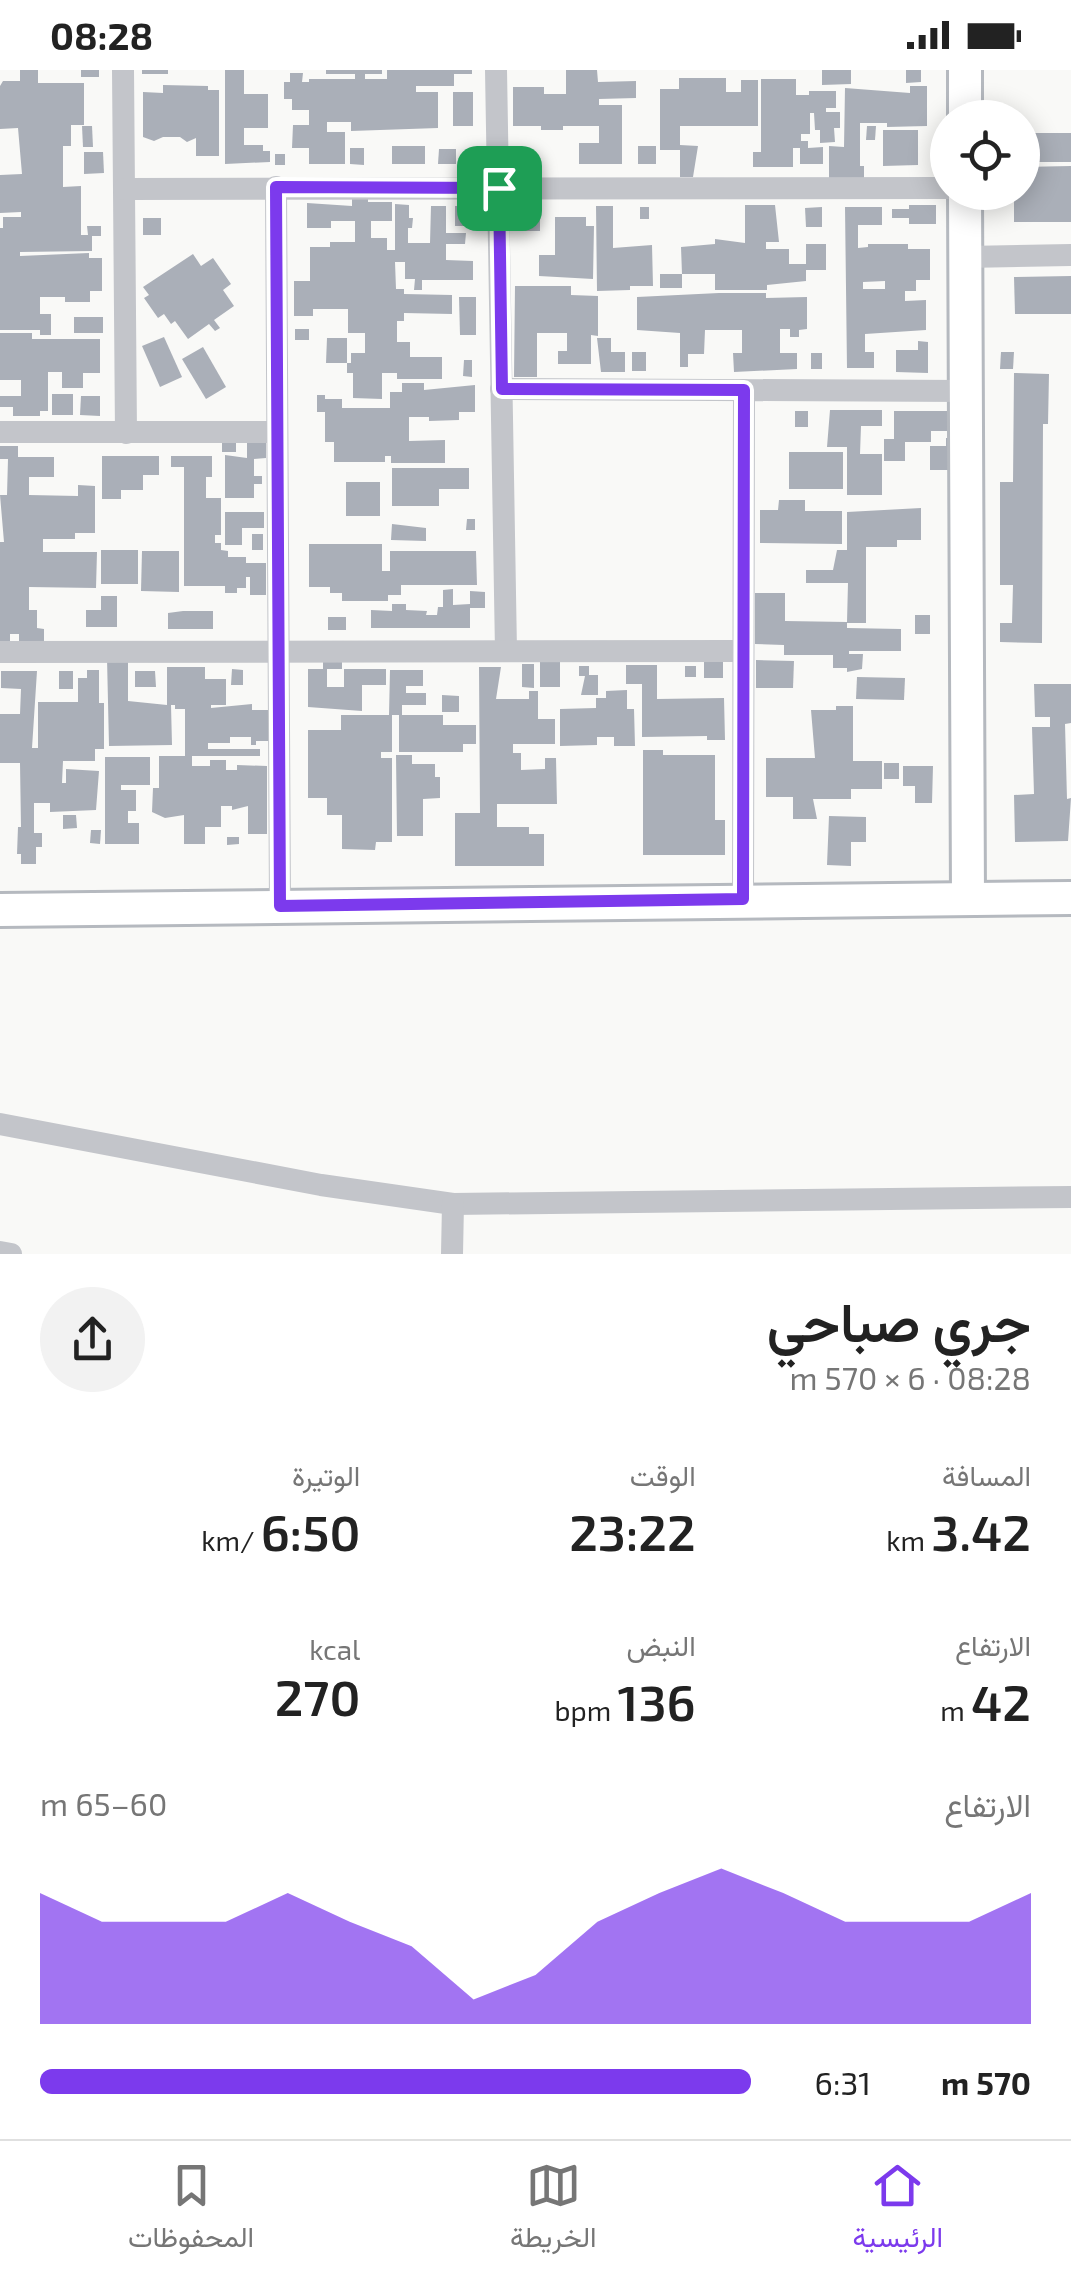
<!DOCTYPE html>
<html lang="ar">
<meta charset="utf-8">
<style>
:root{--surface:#fff;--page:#f2f2f2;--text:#222;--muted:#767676;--line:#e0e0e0;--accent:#7c3aed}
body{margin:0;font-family:"Exo 2",Vazirmatn,sans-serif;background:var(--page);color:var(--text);direction:rtl;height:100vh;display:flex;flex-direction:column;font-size:38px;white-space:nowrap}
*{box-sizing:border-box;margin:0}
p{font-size:32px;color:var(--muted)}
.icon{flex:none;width:55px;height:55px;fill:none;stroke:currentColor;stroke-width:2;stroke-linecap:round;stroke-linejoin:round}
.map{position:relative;height:1184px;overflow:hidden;direction:ltr}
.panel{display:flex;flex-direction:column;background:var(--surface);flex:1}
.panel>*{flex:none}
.buttons{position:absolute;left:930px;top:30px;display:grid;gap:20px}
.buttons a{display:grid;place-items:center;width:110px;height:110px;border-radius:50%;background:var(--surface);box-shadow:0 5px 25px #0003;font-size:50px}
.pin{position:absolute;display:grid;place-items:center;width:85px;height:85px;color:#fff;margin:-42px;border-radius:20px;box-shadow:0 5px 15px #0006}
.round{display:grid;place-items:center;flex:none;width:105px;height:105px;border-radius:52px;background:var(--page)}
.summary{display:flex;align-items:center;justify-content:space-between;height:170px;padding:0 40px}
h1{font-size:55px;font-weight:600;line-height:75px}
.figures{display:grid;grid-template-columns:repeat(3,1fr);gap:15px;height:170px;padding:10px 40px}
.figures div{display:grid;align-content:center}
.figures b{font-size:50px;font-weight:600}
.figures small{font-size:28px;font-weight:400}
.figures p{font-size:28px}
.chart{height:280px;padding:20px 40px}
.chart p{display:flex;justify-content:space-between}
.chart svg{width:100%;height:180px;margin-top:10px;fill:var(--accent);opacity:.7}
ul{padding:0 40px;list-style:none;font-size:32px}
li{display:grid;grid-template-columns:160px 120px 1fr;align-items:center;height:75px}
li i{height:25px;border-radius:12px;background:var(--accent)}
.status{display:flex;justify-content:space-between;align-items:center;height:70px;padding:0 50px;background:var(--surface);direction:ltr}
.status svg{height:28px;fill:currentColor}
.tabs{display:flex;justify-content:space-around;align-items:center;height:140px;border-top:2px solid var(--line);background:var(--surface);font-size:28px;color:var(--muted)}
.tabs a{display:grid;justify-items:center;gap:5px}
.tabs .current{color:var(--accent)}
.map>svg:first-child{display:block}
.building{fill:#aaafb8;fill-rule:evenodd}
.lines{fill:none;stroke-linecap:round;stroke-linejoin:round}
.secondary-casing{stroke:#b5b9bf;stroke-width:38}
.street{stroke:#c3c5ca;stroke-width:22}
.secondary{stroke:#fff;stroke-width:32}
.route-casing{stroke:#fff;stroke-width:20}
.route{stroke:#7c3aed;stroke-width:12}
</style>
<div class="status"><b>08:28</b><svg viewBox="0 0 49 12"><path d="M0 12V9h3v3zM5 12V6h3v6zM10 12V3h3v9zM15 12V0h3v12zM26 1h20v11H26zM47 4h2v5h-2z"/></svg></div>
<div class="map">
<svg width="1071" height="1184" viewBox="0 0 1071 1184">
<rect width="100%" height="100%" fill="#f9f9f7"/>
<g class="building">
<polygon points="20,0 38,0 38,13 84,13 84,55 71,55 71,76 63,76 63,117 81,116 81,165 88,165 87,156 101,156 101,166 92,166 92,181 20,182 20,186 89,183 89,188 102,188 102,221 90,221 90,232 65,232 65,227 40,227 40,244 51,244 51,265 40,265 40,260 0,260 0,158 3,158 3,147 21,147 21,142 0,143 0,105 22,104 18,58 0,59 0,16 3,11 20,11"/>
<rect x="81" y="0" width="18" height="7"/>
<rect x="142" y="0" width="26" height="4"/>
<polygon points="225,0 244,0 244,24 268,24 268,58 244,58 244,75 263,75 263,81 270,81 270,92 225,94"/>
<polygon points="326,0 382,0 382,4 365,4 365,9 387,9 387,0 472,0 472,4 454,4 454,16 416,16 416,22 438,22 438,58 351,61 351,52 327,52 327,62 345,62 345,94 309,94 309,78 292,78 293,55 309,55 309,40 292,40 292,29 284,29 284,12 290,12 290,3 303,3 302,12 309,12 309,9 355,9 355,4 326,4"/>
<polygon points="566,0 597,0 598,12 636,11 636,28 599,29 599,35 622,35 622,94 579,94 579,73 599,73 599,56 563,56 563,60 541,60 541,56 513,56 513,17 544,17 544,24 566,24"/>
<polygon points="822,0 851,0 851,14 822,15"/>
<polygon points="906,0 921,0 921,12 906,13"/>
<polygon points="679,8 726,8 726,22 741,22 741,10 758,10 758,56 680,56 680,75 698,76 693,107 680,107 680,80 660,80 660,19 679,19"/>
<polygon points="761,9 796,9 796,25 809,25 809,21 836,21 836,38 826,38 826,42 840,42 840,58 834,58 835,72 820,73 820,60 815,60 814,43 810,43 810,64 801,64 801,71 808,71 808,78 823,77 823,94 800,94 800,78 793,78 793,97 753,97 753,82 761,82"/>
<polygon points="163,15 208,16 208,20 219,20 219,86 196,86 196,68 187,72 180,67 163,67 154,71 143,67 143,22 163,23"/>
<polygon points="910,16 927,16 927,56 887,57 887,53 860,53 860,96 864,96 864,110 829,110 829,76 844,77 845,18 910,23"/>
<rect x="453" y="22" width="20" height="34"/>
<polygon points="82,56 92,56 93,77 83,77"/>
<polygon points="867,56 876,56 875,70 866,70"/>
<polygon points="883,60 918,60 918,95 883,96"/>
<rect x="1034" y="63" width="37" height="29"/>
<rect x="392" y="76" width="33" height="18"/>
<rect x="638" y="76" width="18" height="18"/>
<polygon points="350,78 364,78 364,95 350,94"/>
<polygon points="439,79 456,79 456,94 438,94"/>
<polygon points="84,82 103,82 104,103 84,104"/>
<rect x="275" y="84" width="10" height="11"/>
<polygon points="1071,96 1071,152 1014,152 1014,122 1022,122 1022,97"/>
<polygon points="352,121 368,121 368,132 392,132 392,151 371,151 371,168 387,168 387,180 395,180 395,134 409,135 409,148 413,148 412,158 408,158 408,173 430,173 431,136 446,136 446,163 466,163 465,174 446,174 446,190 473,191 473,210 422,210 422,220 414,220 415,209 405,209 405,192 395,192 396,219 404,219 404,224 452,225 452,244 404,243 404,251 397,251 397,272 410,272 410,287 442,287 442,309 397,309 397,303 382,303 382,329 353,328 353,303 347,303 347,293 351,293 351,283 365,283 365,263 348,263 348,239 313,239 313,246 294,246 294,211 310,211 310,177 330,177 330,172 355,172 355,151 331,151 331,158 307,158 307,133 352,136"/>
<polygon points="512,131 540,131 540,161 513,161 513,148 506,148 506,139 513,139"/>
<polygon points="745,135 775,135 779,172 766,172 766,179 789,179 789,194 806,194 806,174 826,174 826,200 806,200 806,211 767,215 767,220 715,220 715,204 682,204 681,177 715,174 715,169 745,173"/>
<polygon points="909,135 936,135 936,154 909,154 909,148 892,148 892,139 909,139"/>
<rect x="455" y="136" width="17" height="20"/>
<polygon points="596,136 613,136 613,178 652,175 653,216 630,216 630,220 597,221"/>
<rect x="640" y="137" width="9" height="12"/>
<polygon points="822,137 822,157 806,157 805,138"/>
<path d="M845 137H882V155H858V178L868 177V174H908V179H930V210H916V221H905V231L926 230V260L865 264V282H874V298H847ZM885 211V219H863V212Z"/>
<polygon points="555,147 586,147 586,156 594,156 593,209 539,206 539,185 555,185"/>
<rect x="143" y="148" width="18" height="17"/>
<polygon points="193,184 201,196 213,188 231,214 223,220 234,236 214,250 220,258 215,261 209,254 188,269 175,251 171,254 164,244 158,248 144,228 149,225 143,217"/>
<rect x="660" y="204" width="22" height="14"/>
<polygon points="1071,206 1071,244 1015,244 1014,207"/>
<polygon points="515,216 571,216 571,225 598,226 598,266 591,265 591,294 558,294 558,281 567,281 567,263 537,263 537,307 514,307"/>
<polygon points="719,223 766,223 766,228 807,227 807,259 799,260 799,267 790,267 790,259 780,259 780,283 797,283 797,299 734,302 733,283 742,283 742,260 705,260 704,284 688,284 688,297 680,297 680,263 637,260 637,227"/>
<polygon points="459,227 476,227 476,265 460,265"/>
<rect x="74" y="247" width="29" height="16"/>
<rect x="295" y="259" width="14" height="11"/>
<polygon points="0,263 32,263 32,269 100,269 100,303 83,303 83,318 62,318 62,302 48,302 48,341 40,341 40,346 13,346 13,337 0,337 0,326 21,326 21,310 0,310"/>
<polygon points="164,267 182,307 160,317 142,276"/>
<polygon points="327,268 347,268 347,293 326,293"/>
<polygon points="597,268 611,268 611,282 625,282 625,302 601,302"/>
<polygon points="918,271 928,272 928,303 896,302 896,280 918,280"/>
<polygon points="203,277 226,317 206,329 182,289"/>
<rect x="632" y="282" width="14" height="19"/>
<polygon points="1001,282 1014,282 1013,299 1000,299"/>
<rect x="811" y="283" width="11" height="16"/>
<polygon points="464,290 472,290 472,307 463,306"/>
<polygon points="1014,303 1049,304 1048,354 1043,354 1042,573 1000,572 1000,553 1012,553 1013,515 1000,515 1000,412 1013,412"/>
<polygon points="402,313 424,313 424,320 475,315 475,342 459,342 459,350 429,351 429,347 409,347 409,371 445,370 445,393 391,393 391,386 385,386 385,392 334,392 334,372 325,372 325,342 317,342 317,325 325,325 325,329 342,329 342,338 390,338 390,322 402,322"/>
<rect x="52" y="324" width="21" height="21"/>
<polygon points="81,326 100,326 100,346 80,345"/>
<polygon points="830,340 882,340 882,356 861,356 860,384 882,384 882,425 847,425 847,377 827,377"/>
<rect x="795" y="341" width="13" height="16"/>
<polygon points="894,341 947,341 947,361 931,361 931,372 905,372 905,391 884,391 884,369 894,369"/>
<polygon points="247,367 266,367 266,388 254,389 254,406 262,406 262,414 254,414 254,428 225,428 225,385 247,388"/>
<polygon points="946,368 951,368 951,400 930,400 930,376 946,376"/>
<polygon points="222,369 236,370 236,382 222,382"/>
<polygon points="0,376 18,376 18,387 54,387 54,407 29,407 29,425 78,426 78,415 95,416 95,463 75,463 75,469 43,469 43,482 97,482 96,518 29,517 29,540 37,540 37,558 44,559 44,573 19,573 19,564 10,564 10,577 0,577 0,472 4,472 0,425 7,425 8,389 0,389"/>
<rect x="789" y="382" width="54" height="37"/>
<polygon points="102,386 159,386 159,405 143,405 143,420 121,420 121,429 102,429"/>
<polygon points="171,386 212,386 212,407 206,407 206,428 221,428 221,465 215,465 215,473 221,473 221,480 228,481 228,487 246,487 246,493 266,493 266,525 250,525 250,507 246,507 246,518 237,518 237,523 225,523 225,516 184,516 184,397 171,397"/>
<polygon points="392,398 469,398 469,419 439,419 439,436 392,436"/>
<rect x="346" y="412" width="34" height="34"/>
<polygon points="779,430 805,430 805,441 842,441 842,474 760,473 760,440 778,440"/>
<polygon points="921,438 921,470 897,470 897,477 866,477 866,553 847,553 847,558 901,559 901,581 849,581 849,584 863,584 862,599 847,602 847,598 833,598 833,585 784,585 784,575 755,574 755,523 785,523 785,551 847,552 848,513 806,513 806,500 833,500 837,480 847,480 847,442"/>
<polygon points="225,442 264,442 264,458 242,458 242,475 225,475"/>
<polygon points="467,449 475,449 475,460 466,460"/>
<polygon points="392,454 426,458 426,471 391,470"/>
<rect x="252" y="464" width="11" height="16"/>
<polygon points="309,474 382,474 382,501 390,501 390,481 476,481 477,515 401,515 401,525 388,525 388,531 342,531 342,523 330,523 330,517 309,517"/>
<rect x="101" y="480" width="37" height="34"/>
<polygon points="142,481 179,481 179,522 141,521"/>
<polygon points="453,519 453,535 470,534 470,521 485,522 485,538 470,538 470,558 371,558 371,540 392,541 392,534 406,534 406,540 427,541 426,545 437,545 438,537 443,537 443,520"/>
<polygon points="101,526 117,526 117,557 86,557 86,540 101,540"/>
<polygon points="183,541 213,541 213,559 168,559 168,543"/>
<rect x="915" y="545" width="15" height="19"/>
<rect x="328" y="547" width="18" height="13"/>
<polygon points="128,587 128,631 167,635 167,597 205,597 205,609 226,609 226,635 211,635 211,638 252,634 252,640 269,640 269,671 256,671 256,675 251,675 251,667 230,667 230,673 208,673 208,679 260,679 260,686 192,686 192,696 210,696 210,690 226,690 226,700 237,700 237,695 267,696 267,764 248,764 248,736 232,740 232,736 221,736 221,757 205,757 205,774 184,774 184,745 165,748 152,742 153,718 159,718 159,686 185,686 185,639 175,639 175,635 171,635 172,675 109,676 107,588"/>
<polygon points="323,589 342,589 342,599 327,599 327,617 344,617 344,599 386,599 386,615 362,615 362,641 308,637 308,599 323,599"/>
<polygon points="756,590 794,591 793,618 756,618"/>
<rect x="540" y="591" width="20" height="26"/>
<rect x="704" y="591" width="19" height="17"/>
<polygon points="522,594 534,594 534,618 522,617"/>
<polygon points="626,595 657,595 657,629 724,628 725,670 707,670 707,666 642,667 642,614 626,614"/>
<polygon points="579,596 589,596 589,605 598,605 598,625 581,625 585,606 579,606"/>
<rect x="685" y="596" width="11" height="11"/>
<polygon points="479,597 501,597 496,629 529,629 529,621 538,621 538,649 555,649 555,674 513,674 513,683 521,683 521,700 545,699 545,688 556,688 557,734 497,734 497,757 529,757 529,764 544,764 544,796 455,796 455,743 480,743"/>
<polygon points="232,599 243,600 243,615 231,615"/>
<polygon points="87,600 99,600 99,633 104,633 104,679 95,679 95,691 63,691 62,713 66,713 66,699 99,701 96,740 50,742 50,733 34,733 34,763 42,763 42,777 36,777 36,794 21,794 21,784 17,784 18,757 21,757 20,693 0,693 0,644 20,644 21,619 1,618 1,601 37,601 32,678 38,678 38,632 78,632 78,608 87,608"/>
<polygon points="390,600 423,600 423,616 406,616 406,623 426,623 426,635 402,635 402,645 443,645 443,655 476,655 476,674 463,674 463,682 399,682 399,645 392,645 392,682 381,682 381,688 392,688 392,772 376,772 375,780 342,779 342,745 327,745 327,728 308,728 308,660 341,660 341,645 389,645"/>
<rect x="59" y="601" width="14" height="18"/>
<polygon points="135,601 155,601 156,617 135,617"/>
<polygon points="857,607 905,608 904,630 856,629"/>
<polygon points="1034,614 1071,614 1071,653 1065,654 1067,729 1071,728 1068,771 1015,772 1014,725 1034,724 1032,657 1050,657 1050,647 1035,647"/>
<polygon points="627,620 627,639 634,639 635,676 614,676 614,667 597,667 597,675 560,676 560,639 596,638 596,628 606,628 606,621"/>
<polygon points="442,625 459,626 459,642 442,642"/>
<polygon points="836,636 853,636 853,691 882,691 882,719 851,719 851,729 813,729 817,749 793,749 793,727 766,727 766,688 815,688 811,640 836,640"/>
<polygon points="643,680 663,680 663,685 715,685 715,750 725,750 725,785 643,785"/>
<polygon points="396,685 412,685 412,694 435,694 435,707 440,707 440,728 423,729 423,766 397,766"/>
<polygon points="105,687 150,687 150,715 121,715 121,720 136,720 136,741 128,741 128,753 139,753 139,774 105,774"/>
<rect x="884" y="693" width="15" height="16"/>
<polygon points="903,696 933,696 932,733 915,733 915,716 903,716"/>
<polygon points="63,745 76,745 77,758 63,759"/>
<polygon points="829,746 866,747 866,772 851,772 851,796 827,795"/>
<polygon points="91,760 101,760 100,774 90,773"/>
<polygon points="227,767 239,767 239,774 227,775"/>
</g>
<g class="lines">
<g class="secondary-casing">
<g id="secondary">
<polyline points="965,0 965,48"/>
<polyline points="965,122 968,828"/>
<polyline points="0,840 1071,828"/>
</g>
</g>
<g class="street">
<polyline points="123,0 126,363"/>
<polyline points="496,0 506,581"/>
<polyline points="276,117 280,836"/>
<polyline points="124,119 948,118"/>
<polyline points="966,187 1071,185"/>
<polyline points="501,319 966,321"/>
<polyline points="0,362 276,362"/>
<polyline points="0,582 742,581"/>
<polyline points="743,829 744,320"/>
<polyline points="0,1054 321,1115 453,1134 1071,1127"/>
<polyline points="0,1182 11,1184"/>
<polyline points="452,1184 453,1134"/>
</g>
<use href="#secondary" class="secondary"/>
</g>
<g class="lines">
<g class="route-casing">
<polygon id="route" points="276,117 499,118 502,319 744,320 743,829 280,836"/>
</g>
<use href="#route" class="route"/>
</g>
</svg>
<div class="buttons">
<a><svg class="icon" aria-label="locate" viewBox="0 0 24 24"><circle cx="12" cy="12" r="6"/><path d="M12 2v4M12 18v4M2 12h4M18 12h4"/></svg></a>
</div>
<div class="pin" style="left:499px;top:118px;background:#1e9e55"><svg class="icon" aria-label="arrive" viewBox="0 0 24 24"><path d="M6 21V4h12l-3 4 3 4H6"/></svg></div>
</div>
<section class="panel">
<div class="summary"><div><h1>جري صباحي</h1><p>08:28 · 6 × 570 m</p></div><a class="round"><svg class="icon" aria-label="share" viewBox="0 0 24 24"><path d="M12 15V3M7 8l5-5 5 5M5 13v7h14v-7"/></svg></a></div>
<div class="figures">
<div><p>المسافة</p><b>3.42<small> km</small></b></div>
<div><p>الوقت</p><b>23:22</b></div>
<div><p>الوتيرة</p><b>6:50<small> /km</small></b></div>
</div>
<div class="figures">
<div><p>الارتفاع</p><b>42<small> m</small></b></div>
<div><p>النبض</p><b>136<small> bpm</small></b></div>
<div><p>kcal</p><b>270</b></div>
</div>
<div class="chart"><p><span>الارتفاع</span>60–65 m</p>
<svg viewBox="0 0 160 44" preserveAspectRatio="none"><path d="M0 44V12L10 19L20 19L30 19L40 12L50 19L60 25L70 38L80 32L90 19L100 12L110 6L120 12L130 19L140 19L150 19L160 12V44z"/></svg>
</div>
<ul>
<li><b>570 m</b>6:31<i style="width:100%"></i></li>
</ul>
</section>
<nav class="tabs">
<a class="current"><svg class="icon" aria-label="home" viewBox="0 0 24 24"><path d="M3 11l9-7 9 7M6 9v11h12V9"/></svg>الرئيسية</a>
<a><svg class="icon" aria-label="map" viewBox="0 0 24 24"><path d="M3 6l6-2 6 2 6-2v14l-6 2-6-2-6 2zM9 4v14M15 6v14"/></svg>الخريطة</a>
<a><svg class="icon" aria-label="saved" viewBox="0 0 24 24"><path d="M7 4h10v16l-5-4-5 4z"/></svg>المحفوظات</a>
</nav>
